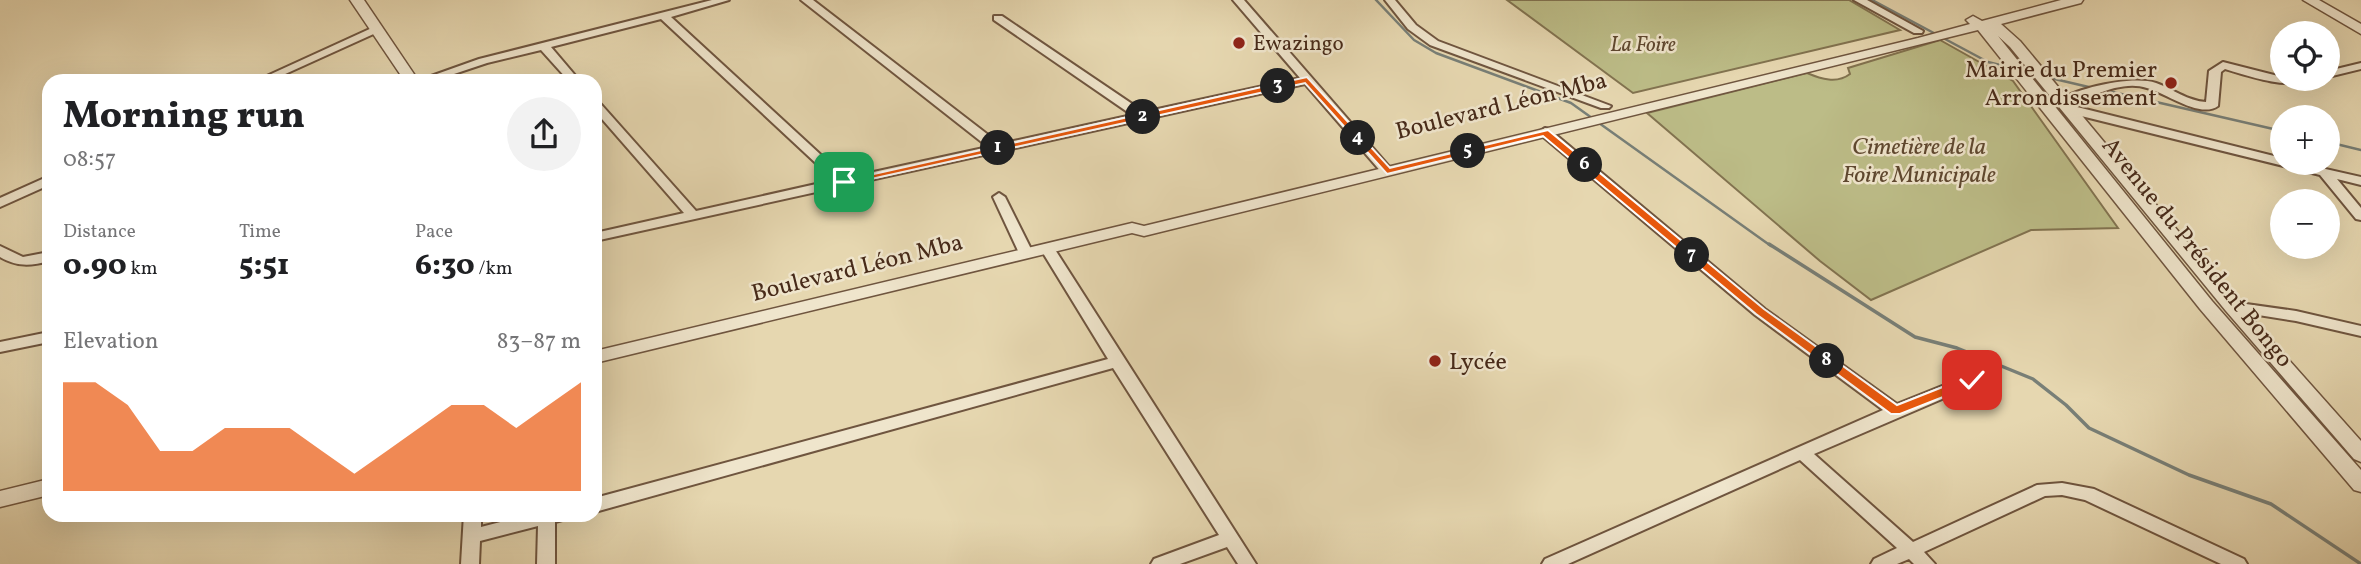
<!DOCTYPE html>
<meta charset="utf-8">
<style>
:root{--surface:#fff;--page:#f2f2f2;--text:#202124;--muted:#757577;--accent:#ea580c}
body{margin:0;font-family:Vollkorn,serif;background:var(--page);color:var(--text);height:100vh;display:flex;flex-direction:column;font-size:26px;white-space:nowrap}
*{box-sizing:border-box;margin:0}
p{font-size:23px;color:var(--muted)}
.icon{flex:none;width:38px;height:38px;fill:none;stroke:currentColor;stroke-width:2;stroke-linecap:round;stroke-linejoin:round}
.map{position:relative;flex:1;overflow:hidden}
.panel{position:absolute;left:42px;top:74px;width:560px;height:448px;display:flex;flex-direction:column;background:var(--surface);border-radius:21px;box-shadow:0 7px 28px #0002}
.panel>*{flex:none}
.fabs{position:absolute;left:2270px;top:21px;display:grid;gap:14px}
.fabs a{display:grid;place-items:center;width:70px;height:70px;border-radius:50%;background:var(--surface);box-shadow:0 7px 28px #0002;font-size:35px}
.pin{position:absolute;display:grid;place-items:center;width:60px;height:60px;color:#fff;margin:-30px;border-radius:14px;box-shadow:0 4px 10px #0006}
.km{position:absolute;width:35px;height:35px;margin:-18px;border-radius:50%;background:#222;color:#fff;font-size:19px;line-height:35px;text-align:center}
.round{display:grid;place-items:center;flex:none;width:74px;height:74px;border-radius:37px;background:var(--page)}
.overview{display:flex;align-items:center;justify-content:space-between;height:119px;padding:0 21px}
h1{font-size:38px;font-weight:800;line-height:52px}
.metrics{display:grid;grid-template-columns:repeat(3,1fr);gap:10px;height:119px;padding:7px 21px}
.metrics div{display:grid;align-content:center}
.metrics b{font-size:30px;font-weight:800}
.metrics small{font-size:19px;font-weight:400}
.metrics p{font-size:19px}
.chart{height:196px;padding:14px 21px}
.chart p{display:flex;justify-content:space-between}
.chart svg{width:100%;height:126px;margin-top:7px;fill:var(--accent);opacity:.7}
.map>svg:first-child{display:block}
.green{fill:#bcbc87;stroke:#827350;stroke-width:2}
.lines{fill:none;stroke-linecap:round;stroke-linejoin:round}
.stream-far1{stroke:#787f77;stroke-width:2.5}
.stream{stroke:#787f77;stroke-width:3.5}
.minor-casing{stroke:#6f553f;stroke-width:4}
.tertiary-casing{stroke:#6f553f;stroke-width:3}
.minor{fill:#efe5cc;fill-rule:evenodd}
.tertiary{fill:#efe5cc;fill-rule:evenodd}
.route{fill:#ea580c;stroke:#fff;stroke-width:2}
.poi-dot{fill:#8f2418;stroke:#efe5cc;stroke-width:2.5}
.labels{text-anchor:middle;stroke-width:5;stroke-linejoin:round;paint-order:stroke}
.far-poi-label{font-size:21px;fill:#472a19;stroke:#efe5cc;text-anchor:start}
.far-park-label{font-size:21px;font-style:italic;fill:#5e472f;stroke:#efe5cc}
.poi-label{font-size:24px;fill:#472a19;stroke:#efe5cc;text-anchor:end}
.street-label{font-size:24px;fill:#472a19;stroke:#efe5cc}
.park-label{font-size:24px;font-style:italic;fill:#5e472f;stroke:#efe5cc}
</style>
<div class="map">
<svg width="2361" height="564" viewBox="0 0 2361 564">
<rect width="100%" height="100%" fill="#e6d7b0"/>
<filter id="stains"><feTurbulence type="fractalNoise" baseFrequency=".00286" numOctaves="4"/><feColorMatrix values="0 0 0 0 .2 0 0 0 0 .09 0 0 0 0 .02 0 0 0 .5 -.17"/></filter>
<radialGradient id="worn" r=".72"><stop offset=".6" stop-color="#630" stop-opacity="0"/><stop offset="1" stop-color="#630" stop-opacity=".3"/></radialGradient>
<g class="green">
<polygon points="1507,0 1849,0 1900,30 1633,93"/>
<path d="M1940 40 2013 81 2118 228 2031 230 1871 300 1820 261 1647 113 1807 73C1821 79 1837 84 1850 74L1848 68Z"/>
</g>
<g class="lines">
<g class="stream-far1">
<polyline points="1376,0 1414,40 1436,53 1571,103 1771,246"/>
<polyline points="1872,0 1988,62 2012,68"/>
<polyline points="2046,77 2093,88"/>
<polyline points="2104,90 2282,131"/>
<polyline points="2328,142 2361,150"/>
</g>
<polyline class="stream" points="1769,244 1915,337 1957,348 2033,379 2066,405 2089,428 2189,475 2271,504 2361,564"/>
<g class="minor-casing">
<g id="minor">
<polygon points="712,0 729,0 671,17 846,178 988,147 801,0 813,0 1000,144 1132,115 994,20 994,16 1002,16 1144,112 1300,78 1233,0 1244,0 1393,171 1391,174 1383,174 1305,84 595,241 595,233 684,213 595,111 595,100 599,102 696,211 834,180 661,19 551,47 579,80 568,80 541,50 487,63 436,80 420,80 479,59"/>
<polygon points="1385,0 1395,0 1416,25 1438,41 1611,106 1609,108 1601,108 1430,45 1408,29"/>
<polygon points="1854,0 1867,0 1923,31 1922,33 1914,33"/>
<polygon points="374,27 378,28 378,32 272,80 258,80"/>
<path d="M2223 62 2282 77V79H2316L2314 81C2283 88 2254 78 2225 69L2221 72 2218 106C2200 119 2166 93 2147 88 2120 79 2089 99 2063 106L2057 102C2075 88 2133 75 2156 83 2173 89 2188 101 2206 102L2209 71Z"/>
<polygon points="2361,63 2361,69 2328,77 2328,71"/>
<polygon points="2069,105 2282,158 2282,163 2299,163 2361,177 2361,185 2337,179 2361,208 2361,220 2356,219 2320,175 2065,112 2063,109"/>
<polygon points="1545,128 1549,129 1765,309 1897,404 1967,376 1977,376 1980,380 1977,384 1814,454 1913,542 2037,485 2062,483 2094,489 2244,559 2247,564 2221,564 2085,500 2062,495 2045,496 1924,552 1935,564 1914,564 1909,559 1897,564 1871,564 1874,559 1897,548 1800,460 1568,564 1542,564 1545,559 1883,410 1755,315 1541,135 1539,132"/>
<polygon points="49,176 49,185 0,207 0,198"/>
<polygon points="999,193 1005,197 1033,253 1031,256 1026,257 1019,253 993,197"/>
<polygon points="1047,244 1054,248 1256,564 1238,564 1227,547 1180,564 1151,564 1154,559 1219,535 1113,368 595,512 595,498 1108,359 1040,248"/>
<path d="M0 246 23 257 49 252V261C31 266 17 267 0 257Z"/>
<polygon points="2232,302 2296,311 2361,326 2361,336 2296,321 2227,310 2225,307"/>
<polygon points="49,332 49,342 0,352 0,342"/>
<polygon points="464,514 481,514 481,527 532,514 568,514 566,519 555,522 555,564 537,564 538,526 480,541 479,564 461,564"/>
</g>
</g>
<g class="tertiary-casing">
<g id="tertiary">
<polygon points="350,0 364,0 418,80 404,80"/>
<polygon points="2061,0 2083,0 2081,3 2001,24 2020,41 2238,303 2361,441 2361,462 2354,459 2226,311 2010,47 1998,36 2212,301 2361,470 2361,492 2354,490 2200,309 1978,30 1144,236 1132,233 595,363 595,351 1132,223 1144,226 1918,38 1970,24 1966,20 1973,16 1982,21"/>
<polygon points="2303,0 2319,0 2361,24 2361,34"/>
<polygon points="49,479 49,495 0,507 0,491"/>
</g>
</g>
<use href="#minor" class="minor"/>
<use href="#tertiary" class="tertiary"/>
</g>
<polygon class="route" points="1307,77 1390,168 1548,130 1764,309 1897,405 1968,377 1976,377 1978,380 1976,384 1900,414 1891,414 1756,314 1543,136 1387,174 1305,83 844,185 838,182"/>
<g class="poi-dot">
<circle cx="1239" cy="43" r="7"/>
<circle cx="2171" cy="83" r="7"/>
<circle cx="1435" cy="361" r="7"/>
</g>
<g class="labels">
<g class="far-poi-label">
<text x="1253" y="50">Ewazingo</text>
</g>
<g class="far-park-label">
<text x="1643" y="51">La Foire</text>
</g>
<g class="poi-label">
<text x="2157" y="77">Mairie du Premier<tspan x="2157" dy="28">Arrondissement</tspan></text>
<text x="1449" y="369" text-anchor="start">Lycée</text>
</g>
<g class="street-label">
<text transform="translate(1501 105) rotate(-14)" y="8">Boulevard Léon Mba</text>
<text transform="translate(2198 252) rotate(51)" y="8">Avenue du Président Bongo</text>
<text transform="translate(857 267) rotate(-14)" y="8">Boulevard Léon Mba</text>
</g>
<g class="park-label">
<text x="1919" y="154">Cimetière de la<tspan x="1919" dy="28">Foire Municipale</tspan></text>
</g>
</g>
<rect width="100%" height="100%" filter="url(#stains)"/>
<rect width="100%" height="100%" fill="url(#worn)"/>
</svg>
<div class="fabs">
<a><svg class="icon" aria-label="locate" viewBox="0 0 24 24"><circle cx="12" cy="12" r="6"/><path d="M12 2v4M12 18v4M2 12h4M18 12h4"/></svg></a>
<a>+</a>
<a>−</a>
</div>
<div class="pin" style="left:844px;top:182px;background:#1e9e55"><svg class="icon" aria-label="arrive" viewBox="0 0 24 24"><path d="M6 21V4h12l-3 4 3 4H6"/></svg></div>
<div class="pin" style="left:1972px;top:380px;background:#d93025"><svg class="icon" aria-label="check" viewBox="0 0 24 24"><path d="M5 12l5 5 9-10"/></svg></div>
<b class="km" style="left:998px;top:148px">1</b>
<b class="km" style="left:1143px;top:117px">2</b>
<b class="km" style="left:1278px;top:86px">3</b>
<b class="km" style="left:1358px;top:138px">4</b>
<b class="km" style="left:1468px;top:151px">5</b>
<b class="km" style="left:1585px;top:165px">6</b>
<b class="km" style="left:1692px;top:255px">7</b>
<b class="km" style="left:1827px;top:361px">8</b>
<section class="panel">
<div class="overview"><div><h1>Morning run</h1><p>08:57</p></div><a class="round"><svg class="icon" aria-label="share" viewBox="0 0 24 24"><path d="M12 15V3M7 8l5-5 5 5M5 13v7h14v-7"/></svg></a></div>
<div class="metrics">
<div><p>Distance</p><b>0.90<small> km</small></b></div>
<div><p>Time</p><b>5:51</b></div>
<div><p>Pace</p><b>6:30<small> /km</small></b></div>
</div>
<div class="chart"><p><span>Elevation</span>83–87 m</p>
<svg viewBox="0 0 160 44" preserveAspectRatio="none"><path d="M0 44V6L10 6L20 14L30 30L40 30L50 22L60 22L70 22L80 30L90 38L100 30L110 22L120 14L130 14L140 22L150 14L160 6V44z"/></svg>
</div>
</section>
</div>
